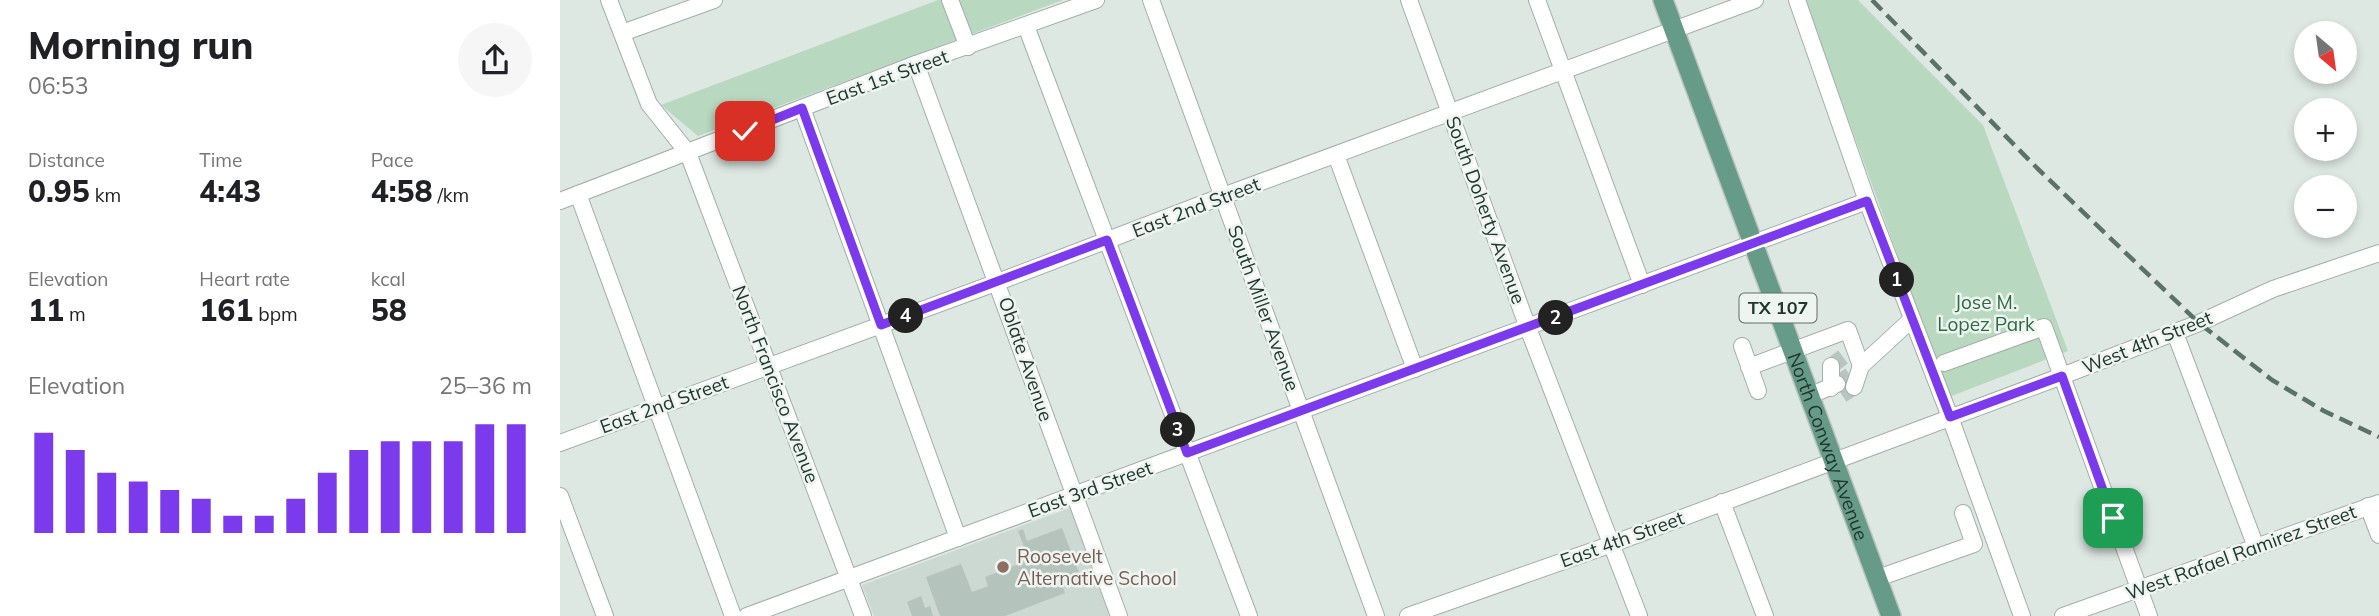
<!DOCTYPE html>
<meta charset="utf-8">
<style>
:root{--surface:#fff;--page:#f6f6f6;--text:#202124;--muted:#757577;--accent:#7c3aed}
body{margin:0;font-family:Mulish,sans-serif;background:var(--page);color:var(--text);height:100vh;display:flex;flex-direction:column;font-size:26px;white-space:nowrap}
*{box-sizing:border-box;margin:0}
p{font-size:23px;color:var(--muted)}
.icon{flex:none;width:38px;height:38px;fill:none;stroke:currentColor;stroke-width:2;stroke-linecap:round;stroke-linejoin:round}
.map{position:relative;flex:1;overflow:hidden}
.side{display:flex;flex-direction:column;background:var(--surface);width:560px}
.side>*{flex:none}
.needle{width:46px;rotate:151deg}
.tools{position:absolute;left:1734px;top:21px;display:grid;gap:14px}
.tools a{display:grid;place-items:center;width:63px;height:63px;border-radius:50%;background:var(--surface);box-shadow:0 4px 10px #0003;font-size:35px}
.pin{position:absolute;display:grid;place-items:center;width:60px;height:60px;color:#fff;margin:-30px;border-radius:14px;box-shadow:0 4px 10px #0006}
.km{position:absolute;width:35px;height:35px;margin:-18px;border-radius:50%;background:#222;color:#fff;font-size:19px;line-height:35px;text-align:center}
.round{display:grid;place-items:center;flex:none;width:74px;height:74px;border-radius:37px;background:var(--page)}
.headline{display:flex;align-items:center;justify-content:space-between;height:119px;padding:0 28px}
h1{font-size:38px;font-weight:800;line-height:52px}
.metrics{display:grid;grid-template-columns:repeat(3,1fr);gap:10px;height:119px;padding:7px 28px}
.metrics div{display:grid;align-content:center}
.metrics b{font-size:30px;font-weight:800}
.metrics small{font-size:19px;font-weight:400}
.metrics p{font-size:19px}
.chart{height:196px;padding:14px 28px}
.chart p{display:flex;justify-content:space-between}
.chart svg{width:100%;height:126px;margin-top:7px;stroke:var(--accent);stroke-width:6}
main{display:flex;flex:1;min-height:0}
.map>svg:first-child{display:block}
.built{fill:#ccd8d2}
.green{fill:#b8d8bf}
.building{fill:#b4c3bc}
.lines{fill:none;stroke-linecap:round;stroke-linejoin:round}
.minor-tunnel{stroke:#b8c4bf;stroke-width:16;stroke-dasharray:16 8;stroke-linecap:butt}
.minor-casing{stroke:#a2afa9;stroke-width:18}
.major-casing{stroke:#bcc3c1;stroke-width:22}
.minor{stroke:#fff;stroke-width:16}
.major{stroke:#669b8a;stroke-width:19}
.rail{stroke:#5b726b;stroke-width:4.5;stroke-dasharray:14 7;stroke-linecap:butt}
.route-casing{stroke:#fff;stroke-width:14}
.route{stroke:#7c3aed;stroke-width:9}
.education-dot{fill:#8d6e63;stroke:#eef5f1;stroke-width:2.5}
.labels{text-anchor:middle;stroke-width:5;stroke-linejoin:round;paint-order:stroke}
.shield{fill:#eef5f1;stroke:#5e6f69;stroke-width:2}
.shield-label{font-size:18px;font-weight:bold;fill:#21362f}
.street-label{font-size:19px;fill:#21362f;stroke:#eef5f1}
.park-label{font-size:19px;fill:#2e6a42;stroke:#eef5f1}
.education-label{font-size:19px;fill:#785e54;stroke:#eef5f1;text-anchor:start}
</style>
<main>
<section class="side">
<div class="headline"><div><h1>Morning run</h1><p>06:53</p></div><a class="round"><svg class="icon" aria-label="share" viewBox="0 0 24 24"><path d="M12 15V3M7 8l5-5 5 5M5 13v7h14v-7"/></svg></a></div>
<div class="metrics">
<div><p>Distance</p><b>0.95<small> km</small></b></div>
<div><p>Time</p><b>4:43</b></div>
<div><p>Pace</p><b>4:58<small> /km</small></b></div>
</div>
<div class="metrics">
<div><p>Elevation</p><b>11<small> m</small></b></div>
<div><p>Heart rate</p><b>161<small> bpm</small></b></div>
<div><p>kcal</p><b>58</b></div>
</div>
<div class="chart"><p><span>Elevation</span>25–36 m</p>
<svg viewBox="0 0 160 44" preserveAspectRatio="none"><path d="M5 44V9M15 44V15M25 44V23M35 44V26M45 44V29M55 44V32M65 44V38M75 44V38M85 44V32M95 44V23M105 44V15M115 44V12M125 44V12M135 44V12M145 44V6M155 44V6"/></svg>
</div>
</section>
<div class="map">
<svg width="1819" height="616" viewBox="0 0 1819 616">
<rect width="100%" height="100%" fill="#dee8e3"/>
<polygon class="built" points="510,508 550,616 314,616 302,585"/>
<g class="green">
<polygon points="378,0 503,0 138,136 101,105"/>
<polygon points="1245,0 1298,0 1423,125 1508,351 1389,397"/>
</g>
<g class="building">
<polygon points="502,528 522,581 503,588 505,593 445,616 380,616 366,577 401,564 414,597 412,592 428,586 425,577 469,560 458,531 463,529 467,541"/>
<polygon points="361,596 365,608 370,606 373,616 352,616 347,602"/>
</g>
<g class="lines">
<g class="minor-tunnel">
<polyline points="1271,366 1283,357"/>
<polyline points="1277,384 1290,375"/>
<polyline points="1282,395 1294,387"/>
</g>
<g class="minor-casing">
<g id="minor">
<polyline points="49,0 89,104 128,153 303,616"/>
<polyline points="390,0 408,47"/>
<polyline points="591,0 816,616"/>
<polyline points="849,0 968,328 1079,616"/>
<polyline points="977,0 1082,285"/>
<polyline points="1237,0 1307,201 1390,417 1462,616"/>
<polyline points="466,26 689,616"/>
<polyline points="62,33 154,0"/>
<polyline points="356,64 559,616"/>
<polyline points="242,108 398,538"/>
<polyline points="776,155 855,369"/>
<polyline points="18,194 173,616"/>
<polyline points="0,201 356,64 536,0"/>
<polyline points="1615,333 1696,547"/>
<polyline points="1182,346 1198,391"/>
<polyline points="1384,363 1484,327 1589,616"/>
<polyline points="1189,367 1288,330 1301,366 1352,319"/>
<polyline points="1294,387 1301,366"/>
<polyline points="1271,388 1271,366"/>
<polyline points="1251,395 1277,384"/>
<polyline points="0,443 438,282 663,196 1195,0"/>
<polyline points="0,496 45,616"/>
<polyline points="1162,502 1205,616"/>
<polyline points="1808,506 1819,535"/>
<polyline points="1318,578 1414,544 1403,513"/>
<polyline points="187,616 1307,201"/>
<polyline points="848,616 1052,544 1502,376 1639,323 1713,289 1819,253"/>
<polyline points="1503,616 1819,503"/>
</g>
</g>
<g class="major-casing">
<g id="major">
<path id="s1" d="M1103 0 1331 616"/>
</g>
</g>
<use href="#minor" class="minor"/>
<use href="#major" class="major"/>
<polyline class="rail" points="1312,0 1478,169 1639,323 1712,380 1764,411 1819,437"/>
</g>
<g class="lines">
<g class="route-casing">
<polyline id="route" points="185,131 242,108 321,325 547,240 627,453 1307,201 1390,417 1502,376 1553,518"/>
</g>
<use href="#route" class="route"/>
</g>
<circle class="education-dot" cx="443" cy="567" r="7"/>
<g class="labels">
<rect class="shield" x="1179.5" y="293.5" width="77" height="29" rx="5"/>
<g class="shield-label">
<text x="1218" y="314">TX 107</text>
</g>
<g class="street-label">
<text transform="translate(327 77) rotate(-20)" y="7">East 1st Street</text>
<text transform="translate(636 207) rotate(-21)" y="7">East 2nd Street</text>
<text transform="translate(926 210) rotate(70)" y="7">South Doherty Avenue</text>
<text transform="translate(704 308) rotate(70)" y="7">South Miller Avenue</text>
<text transform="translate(1587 342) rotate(-22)" y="7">West 4th Street</text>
<text transform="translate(466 359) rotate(71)" y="7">Oblate Avenue</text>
<text transform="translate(216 384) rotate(69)" y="7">North Francisco Avenue</text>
<text transform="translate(104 404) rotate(-20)" y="7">East 2nd Street</text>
<text dy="7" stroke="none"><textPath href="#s1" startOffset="476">North Conway Avenue</textPath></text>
<text transform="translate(530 489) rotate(-20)" y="7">East 3rd Street</text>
<text transform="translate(1062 539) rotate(-20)" y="7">East 4th Street</text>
<text transform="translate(1681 552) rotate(-20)" y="7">West Rafael Ramirez Street</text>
</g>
<g class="park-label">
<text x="1426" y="309">Jose M.<tspan x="1426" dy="22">Lopez Park</tspan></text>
</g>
<g class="education-label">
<text x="457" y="563">Roosevelt<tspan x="457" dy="22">Alternative School</tspan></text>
</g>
</g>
</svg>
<div class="tools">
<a><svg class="needle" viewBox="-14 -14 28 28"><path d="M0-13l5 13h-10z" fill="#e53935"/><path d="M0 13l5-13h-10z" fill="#757577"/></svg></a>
<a>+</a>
<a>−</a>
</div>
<div class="pin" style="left:1553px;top:518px;background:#1e9e55"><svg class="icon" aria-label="arrive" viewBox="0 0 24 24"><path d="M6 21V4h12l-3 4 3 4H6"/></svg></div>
<div class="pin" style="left:185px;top:131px;background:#d93025"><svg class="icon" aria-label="check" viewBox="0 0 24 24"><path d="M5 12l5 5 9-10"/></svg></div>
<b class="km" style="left:1337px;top:280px">1</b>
<b class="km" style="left:996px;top:318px">2</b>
<b class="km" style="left:618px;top:430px">3</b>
<b class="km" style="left:346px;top:316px">4</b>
</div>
</main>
